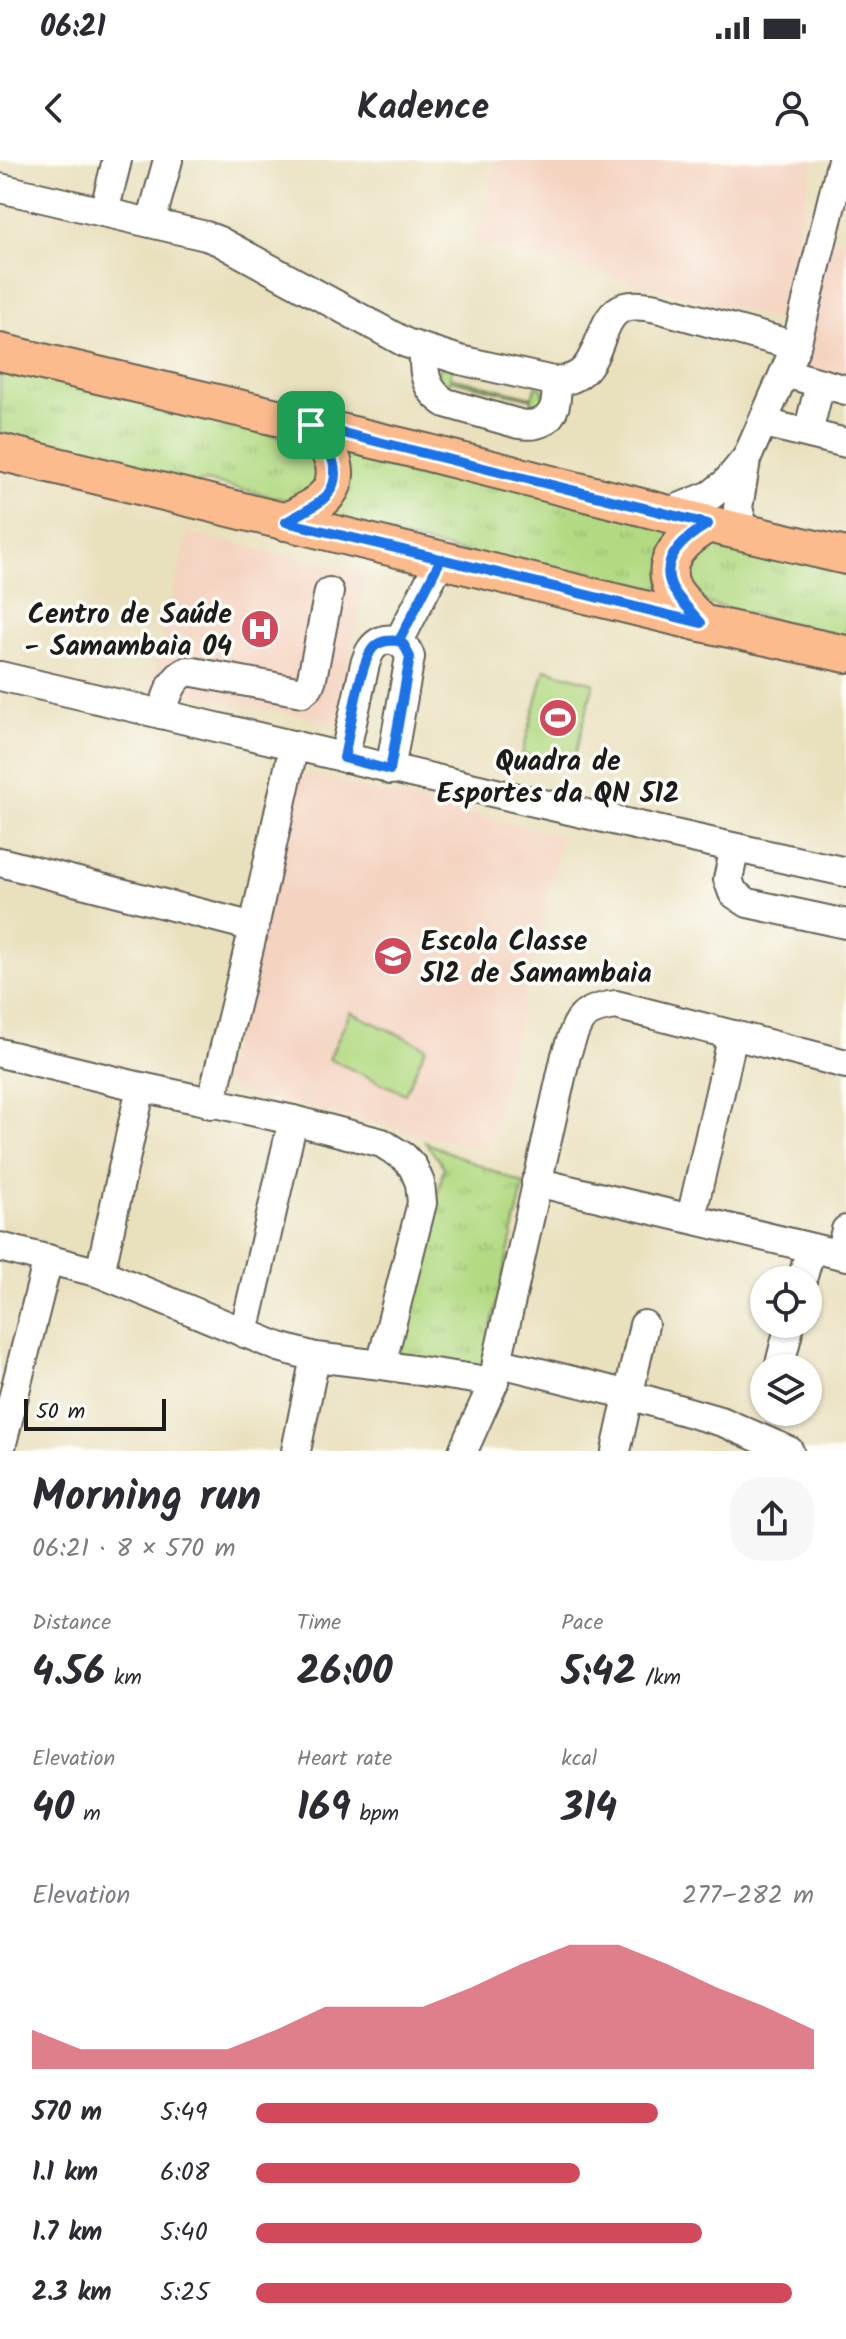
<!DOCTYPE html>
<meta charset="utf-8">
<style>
:root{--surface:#fff;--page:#f7f7f7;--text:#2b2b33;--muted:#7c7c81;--accent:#d1495b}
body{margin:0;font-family:Kalam,sans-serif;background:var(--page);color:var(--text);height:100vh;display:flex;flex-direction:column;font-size:30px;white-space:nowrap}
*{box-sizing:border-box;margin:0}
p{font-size:26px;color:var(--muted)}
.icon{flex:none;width:44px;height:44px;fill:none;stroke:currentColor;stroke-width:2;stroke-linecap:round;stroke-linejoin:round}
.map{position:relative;height:1291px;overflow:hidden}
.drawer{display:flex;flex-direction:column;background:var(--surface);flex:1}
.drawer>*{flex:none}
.tools{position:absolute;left:750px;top:1106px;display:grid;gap:16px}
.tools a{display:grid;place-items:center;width:72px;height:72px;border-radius:50%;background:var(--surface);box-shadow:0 2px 6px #0004;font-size:40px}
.scale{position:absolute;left:24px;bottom:20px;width:142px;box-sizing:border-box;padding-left:8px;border:4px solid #1c1c1c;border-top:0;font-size:22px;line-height:28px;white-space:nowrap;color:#1c1c1c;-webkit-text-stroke:6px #fdfcf7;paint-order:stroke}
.pin{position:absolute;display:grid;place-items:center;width:68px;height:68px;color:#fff;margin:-34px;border-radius:16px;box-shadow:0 4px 12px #0006}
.round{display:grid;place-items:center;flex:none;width:84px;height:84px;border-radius:32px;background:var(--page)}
.head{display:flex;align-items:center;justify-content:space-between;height:136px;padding:0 32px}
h1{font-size:44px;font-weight:700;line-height:60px}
.stats{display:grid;grid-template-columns:repeat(3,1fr);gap:12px;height:136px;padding:8px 32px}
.stats div{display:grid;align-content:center}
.stats b{font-size:40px;font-weight:700}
.stats small{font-size:22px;font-weight:400}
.stats p{font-size:22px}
.chart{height:224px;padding:16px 32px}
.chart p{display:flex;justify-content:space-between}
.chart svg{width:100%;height:144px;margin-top:8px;fill:var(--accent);opacity:.7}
ul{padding:0 32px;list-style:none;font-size:26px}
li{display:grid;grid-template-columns:128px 96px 1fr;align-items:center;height:60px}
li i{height:20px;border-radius:10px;background:var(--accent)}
.status{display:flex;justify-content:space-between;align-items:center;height:56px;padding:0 40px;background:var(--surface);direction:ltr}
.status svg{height:22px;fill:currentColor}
header{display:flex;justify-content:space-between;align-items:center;height:104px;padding:0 32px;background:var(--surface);font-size:36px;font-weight:700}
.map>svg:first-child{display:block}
.built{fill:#f4d3c0}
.green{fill:#b3da83;stroke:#687b50;stroke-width:2}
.park{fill:url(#park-tufts);stroke:#687b50;stroke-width:2}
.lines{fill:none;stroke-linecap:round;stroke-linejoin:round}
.minor-casing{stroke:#646154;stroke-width:32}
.major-casing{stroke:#646154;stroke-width:40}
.minor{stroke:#fff;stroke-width:28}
.major{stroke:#fbbb8d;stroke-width:36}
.route-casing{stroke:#fff;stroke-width:16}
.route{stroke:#1a73e8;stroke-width:10}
.labels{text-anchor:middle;stroke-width:7;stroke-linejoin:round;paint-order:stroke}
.poi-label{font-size:28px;font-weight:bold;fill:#1c1c1c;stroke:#fdfcf7;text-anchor:end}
</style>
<div class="status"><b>06:21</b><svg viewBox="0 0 49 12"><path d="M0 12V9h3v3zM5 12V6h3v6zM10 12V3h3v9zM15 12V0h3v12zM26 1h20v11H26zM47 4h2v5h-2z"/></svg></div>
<header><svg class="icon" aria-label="back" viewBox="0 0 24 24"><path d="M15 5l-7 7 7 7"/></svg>Kadence<svg class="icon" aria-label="person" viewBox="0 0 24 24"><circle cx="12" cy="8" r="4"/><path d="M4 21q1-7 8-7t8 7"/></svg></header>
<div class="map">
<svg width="846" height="1291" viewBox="0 0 846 1291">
<defs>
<pattern id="park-tufts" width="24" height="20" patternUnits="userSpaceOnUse" patternTransform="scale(2)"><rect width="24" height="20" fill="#b3da83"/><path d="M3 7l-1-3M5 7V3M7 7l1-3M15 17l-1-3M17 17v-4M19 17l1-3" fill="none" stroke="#99ba71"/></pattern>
</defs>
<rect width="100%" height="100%" fill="#fdfcf7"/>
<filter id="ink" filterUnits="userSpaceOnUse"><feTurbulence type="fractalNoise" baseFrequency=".0125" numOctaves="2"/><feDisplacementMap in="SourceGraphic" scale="16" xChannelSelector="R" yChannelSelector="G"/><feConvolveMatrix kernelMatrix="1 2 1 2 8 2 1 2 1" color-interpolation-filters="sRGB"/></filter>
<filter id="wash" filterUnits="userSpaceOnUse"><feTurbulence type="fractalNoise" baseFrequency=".006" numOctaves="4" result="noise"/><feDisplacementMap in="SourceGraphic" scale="32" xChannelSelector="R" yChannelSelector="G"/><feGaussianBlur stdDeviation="1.8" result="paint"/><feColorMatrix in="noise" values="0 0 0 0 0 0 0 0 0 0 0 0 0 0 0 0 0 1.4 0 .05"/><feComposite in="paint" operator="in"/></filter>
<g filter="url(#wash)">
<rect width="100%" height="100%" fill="#e9e0bd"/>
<g class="built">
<polygon points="496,0 814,0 776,159 476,82"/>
<polygon points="840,80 846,82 846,223 814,216 798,199 830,82"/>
<polygon points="188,373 366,414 336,564 151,525"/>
<polygon points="295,612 562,676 488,991 233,930 224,917"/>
</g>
<g class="green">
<polygon points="453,205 450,217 532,237 536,225 543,230 545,243 530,254 532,239 450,220 447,231 443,229 438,211 442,207"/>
<polygon points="545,509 594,523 572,607 522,594"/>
<polygon points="350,852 426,887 405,934 329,899"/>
</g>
<g class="park">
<polygon points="0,201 206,251 217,262 304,282 324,317 291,341 206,321 190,326 0,282"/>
<polygon points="332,281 685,366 667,442 314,356"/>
<polygon points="701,374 846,405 846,477 710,444 689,432 679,397"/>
<polygon points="425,982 524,1024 482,1206 472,1212 393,1192 408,1165 444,1007"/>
</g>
</g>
<g filter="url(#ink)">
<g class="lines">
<g class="minor-casing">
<g id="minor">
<path d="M0 28 206 76 219 81 406 183 460 200 553 221C607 223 592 157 625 147 635 144 647 146 657 148L796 186"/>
<polyline points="104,52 117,0"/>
<polyline points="151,62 168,0"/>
<path d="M424 190C423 213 425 230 446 243L519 264C550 269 560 248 555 221"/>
<polyline points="785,213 846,230"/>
<polyline points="764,263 846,283"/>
<polyline points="808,273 820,224"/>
<polyline points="666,353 711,335 726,323 745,300"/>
<polyline points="745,373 738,348 746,300 796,186 842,0"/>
<polyline points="399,481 441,399"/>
<path d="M0 516C282 582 563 651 846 712"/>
<path d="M161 554C167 537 171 518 188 511L302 532 309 526 312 518 329 432"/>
<path d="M344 598 365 504C367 499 368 494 371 490 382 473 404 478 410 497L390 610"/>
<polyline points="735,688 728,719 733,733 748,743 846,764"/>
<polyline points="0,702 254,767 211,944"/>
<polyline points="254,767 294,585"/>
<polyline points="0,893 141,927 293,960 382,983 404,997 413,1007 420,1023 422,1043 381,1205 315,1197 296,1291"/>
<polyline points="536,1022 846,1096"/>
<polyline points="691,1058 733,875"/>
<polyline points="0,1087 100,1113 279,1187 315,1197"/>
<polyline points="840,1094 846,1070"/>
<polyline points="100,1113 141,927"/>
<polyline points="802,1120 811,1088"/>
<polyline points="244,1173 293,960"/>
<path d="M497 1202 566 895C578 861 577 850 616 845L846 904"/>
<polyline points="381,1205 494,1222"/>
<polyline points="779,1208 790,1164"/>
<polyline points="0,1291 48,1099"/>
<polyline points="463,1291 494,1222 497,1202 629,1235 723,1262 789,1291"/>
<polyline points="616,1291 644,1165"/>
</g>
</g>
<g class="major-casing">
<g id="major">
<polyline points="0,192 421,291 708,364 846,396"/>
<polyline points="0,292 701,463 846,494"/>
<path d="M286 362C299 354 319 346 328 333 346 310 325 283 311 265"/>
<path d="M701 463C692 452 680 441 673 429 657 400 686 377 708 364"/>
</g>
</g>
<use href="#minor" class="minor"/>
<use href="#major" class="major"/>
</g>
</g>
<g class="lines" filter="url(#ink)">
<g class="route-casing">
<path id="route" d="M311 265C325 283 346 310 328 334 319 346 299 354 286 362L441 399 399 481C390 480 381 480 374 487 360 500 349 575 344 598L390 610 410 497 404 485 399 481 441 399 701 463C692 452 680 441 673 429 657 399 686 377 708 364L311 265"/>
</g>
<use href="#route" class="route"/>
</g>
<defs>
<g id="hospital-disc" transform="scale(2)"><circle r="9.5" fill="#d1495b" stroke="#fdfcf7"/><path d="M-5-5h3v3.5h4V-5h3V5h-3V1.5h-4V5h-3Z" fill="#fff"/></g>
<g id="stadium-disc" transform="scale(2)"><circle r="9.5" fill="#d1495b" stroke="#fdfcf7"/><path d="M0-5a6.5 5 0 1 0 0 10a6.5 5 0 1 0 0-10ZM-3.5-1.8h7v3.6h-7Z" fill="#fff"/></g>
<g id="school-disc" transform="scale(2)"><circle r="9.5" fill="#d1495b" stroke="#fdfcf7"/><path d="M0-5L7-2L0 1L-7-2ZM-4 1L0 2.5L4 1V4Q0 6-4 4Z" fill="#fff"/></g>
</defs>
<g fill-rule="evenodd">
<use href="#hospital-disc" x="260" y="469"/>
<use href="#stadium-disc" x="558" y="558"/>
<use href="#school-disc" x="393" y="796"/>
</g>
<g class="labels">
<g class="poi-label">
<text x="232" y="463">Centro de Saúde<tspan x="232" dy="32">- Samambaia 04</tspan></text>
<text x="558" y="610" text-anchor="middle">Quadra de<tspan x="558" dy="32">Esportes da QN 512</tspan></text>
<text x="421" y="790" text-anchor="start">Escola Classe<tspan x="421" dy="32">512 de Samambaia</tspan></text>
</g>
</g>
</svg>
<div class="tools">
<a><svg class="icon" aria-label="locate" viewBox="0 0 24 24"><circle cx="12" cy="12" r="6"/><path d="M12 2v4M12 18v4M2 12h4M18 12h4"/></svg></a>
<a><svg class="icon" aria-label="layers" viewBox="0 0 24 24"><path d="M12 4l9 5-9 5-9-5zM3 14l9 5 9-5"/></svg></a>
</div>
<div class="scale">50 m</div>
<div class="pin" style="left:311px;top:265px;background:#1e9e55"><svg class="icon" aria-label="arrive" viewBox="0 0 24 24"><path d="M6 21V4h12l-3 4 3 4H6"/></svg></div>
</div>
<section class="drawer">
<div class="head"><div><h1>Morning run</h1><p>06:21 · 8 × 570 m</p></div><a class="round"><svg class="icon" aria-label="share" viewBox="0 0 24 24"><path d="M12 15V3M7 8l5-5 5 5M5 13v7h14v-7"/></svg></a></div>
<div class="stats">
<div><p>Distance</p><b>4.56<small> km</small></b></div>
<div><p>Time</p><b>26:00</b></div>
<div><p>Pace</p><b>5:42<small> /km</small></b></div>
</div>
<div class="stats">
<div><p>Elevation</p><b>40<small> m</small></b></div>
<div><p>Heart rate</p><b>169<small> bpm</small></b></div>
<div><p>kcal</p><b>314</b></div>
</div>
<div class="chart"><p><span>Elevation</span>277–282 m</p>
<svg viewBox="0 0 160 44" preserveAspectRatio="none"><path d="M0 44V32L10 38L20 38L30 38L40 38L50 32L60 25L70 25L80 25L90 19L100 12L110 6L120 6L130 12L140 19L150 25L160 32V44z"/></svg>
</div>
<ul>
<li><b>570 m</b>5:49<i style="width:72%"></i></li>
<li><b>1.1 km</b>6:08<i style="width:58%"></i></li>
<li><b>1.7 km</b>5:40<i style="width:80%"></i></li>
<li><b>2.3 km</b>5:25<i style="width:96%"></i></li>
</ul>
</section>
